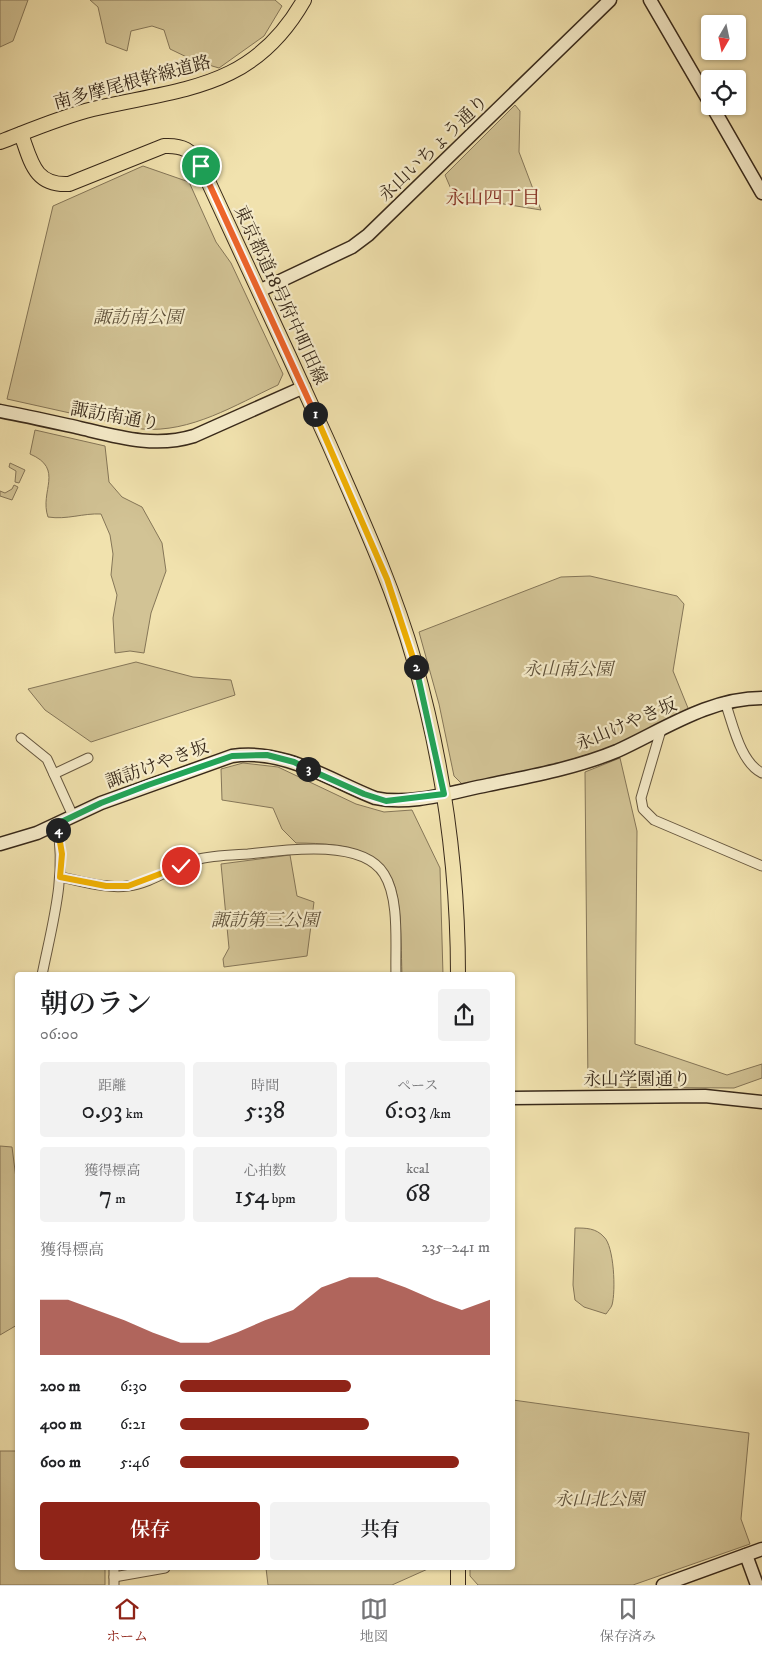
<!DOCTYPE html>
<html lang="ja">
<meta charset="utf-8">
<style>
:root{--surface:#fff;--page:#f2f2f2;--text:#202124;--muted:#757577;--line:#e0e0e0;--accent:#8f2418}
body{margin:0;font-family:"IM FELL DW Pica","Noto Serif JP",serif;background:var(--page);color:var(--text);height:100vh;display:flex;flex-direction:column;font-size:19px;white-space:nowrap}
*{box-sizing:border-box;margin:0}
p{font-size:16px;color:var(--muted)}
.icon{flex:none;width:28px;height:28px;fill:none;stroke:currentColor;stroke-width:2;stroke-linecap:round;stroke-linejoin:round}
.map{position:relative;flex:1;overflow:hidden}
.drawer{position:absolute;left:15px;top:972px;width:500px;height:598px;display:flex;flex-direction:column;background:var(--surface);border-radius:5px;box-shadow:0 1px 4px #0004}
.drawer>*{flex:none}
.needle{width:32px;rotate:189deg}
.tools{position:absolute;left:701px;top:15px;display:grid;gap:10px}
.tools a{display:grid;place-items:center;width:45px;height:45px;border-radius:5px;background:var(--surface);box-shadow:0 1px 4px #0004;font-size:25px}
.pin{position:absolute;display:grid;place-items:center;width:42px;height:42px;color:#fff;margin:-21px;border:2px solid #fff;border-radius:50%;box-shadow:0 1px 5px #0007}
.km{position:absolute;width:25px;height:25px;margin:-12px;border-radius:50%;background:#222;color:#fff;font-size:14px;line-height:25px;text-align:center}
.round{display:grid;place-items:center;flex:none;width:52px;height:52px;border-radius:5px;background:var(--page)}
.head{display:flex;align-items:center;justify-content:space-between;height:85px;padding:0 25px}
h1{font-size:28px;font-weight:600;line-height:38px}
.figures{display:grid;grid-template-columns:repeat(3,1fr);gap:8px;height:85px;padding:5px 25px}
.figures div{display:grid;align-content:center;border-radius:5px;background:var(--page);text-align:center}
.figures b{font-size:25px;font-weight:600}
.figures small{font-size:14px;font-weight:400}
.figures p{font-size:14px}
.chart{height:140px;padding:10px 25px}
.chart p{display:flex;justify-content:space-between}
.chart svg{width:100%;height:90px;margin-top:5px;fill:var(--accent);opacity:.7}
.cta{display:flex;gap:10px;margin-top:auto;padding:10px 25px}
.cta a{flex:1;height:58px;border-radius:5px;background:var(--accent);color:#fff;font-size:20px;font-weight:600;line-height:58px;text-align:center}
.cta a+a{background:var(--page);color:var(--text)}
ul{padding:0 25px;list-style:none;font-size:16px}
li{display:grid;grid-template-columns:80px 60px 1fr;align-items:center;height:38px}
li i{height:12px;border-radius:6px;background:var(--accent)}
.dock{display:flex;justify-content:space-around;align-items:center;height:70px;border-top:1px solid var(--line);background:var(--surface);font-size:14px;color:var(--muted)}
.dock a{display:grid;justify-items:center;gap:2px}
.dock .selected{color:var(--accent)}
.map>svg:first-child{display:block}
.green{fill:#d2c395;stroke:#857658}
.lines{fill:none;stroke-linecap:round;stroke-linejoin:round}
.street-casing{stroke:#66573f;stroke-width:11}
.secondary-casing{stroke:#38291a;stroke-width:15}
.primary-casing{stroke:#38291a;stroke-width:16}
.street{stroke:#f6ecca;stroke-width:9}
.secondary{stroke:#f6ecca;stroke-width:12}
.primary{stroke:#f1e2ae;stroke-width:14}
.split-1-casing{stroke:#fff;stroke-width:10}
.split-2-casing{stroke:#fff;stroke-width:10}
.split-3-casing{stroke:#fff;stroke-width:10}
.split-4-casing{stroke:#fff;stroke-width:10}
.split-5-casing{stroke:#fff;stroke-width:10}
.split-1{stroke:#f0652b;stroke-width:6}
.split-2{stroke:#f5b400;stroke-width:6}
.split-3{stroke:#22a559;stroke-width:6}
.split-4{stroke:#22a559;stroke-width:6}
.split-5{stroke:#f5b400;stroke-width:6}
.labels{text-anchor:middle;stroke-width:4.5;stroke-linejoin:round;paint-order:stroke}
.street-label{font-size:18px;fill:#38291a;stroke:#f6ecca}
.park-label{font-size:18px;font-style:italic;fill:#5e5039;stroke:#f6ecca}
.neighbourhood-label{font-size:19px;fill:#7a1f14;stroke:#f6ecca}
</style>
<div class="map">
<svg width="762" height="1585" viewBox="0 0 762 1585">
<rect width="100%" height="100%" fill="#f1e2ae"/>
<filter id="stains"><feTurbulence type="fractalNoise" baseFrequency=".004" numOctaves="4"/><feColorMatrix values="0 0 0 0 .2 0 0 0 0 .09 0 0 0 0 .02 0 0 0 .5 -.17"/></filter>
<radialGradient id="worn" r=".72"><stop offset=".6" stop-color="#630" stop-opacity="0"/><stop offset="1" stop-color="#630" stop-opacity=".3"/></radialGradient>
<g class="green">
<polygon points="0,0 28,0 13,41 0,47"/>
<polygon points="90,0 275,0 282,6 264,36 219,68 195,61 170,49 164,30 152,26 131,31 127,51 106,43 98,7"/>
<polygon points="515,105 520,111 519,152 541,210 454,196 445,175"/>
<path d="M143 166 189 182 216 242 231 263 283 374 278 385C235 405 191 433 142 429L7 399 53 206Z"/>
<path d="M35 430 105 446 109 482 122 497 142 507 162 543 166 571 151 613 144 653 130 651 115 653 113 618 117 595 111 575 113 554 110 535 101 514C83 513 67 520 48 517 39 491 65 469 30 454Z"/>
<polygon points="10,463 25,470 19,483 15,482 16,471 9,467"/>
<polygon points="14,485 18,487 12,500 0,496 0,491 5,493 12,489"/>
<polygon points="590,576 677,596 684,604 673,671 690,713 600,751 550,766 463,785 454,776 439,704 419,632 561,577"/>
<polygon points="136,662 193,677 231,680 235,695 91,742 45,710 28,689"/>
<polygon points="620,758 637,831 635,1044 727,1075 762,1064 762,1078 734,1088 588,1087 585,772"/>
<path d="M243 763 278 767 356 804 384 812 412 810 440 868 443 975H402C399 883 407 843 296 843L282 829 273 808 222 800 221 769Z"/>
<polygon points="290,855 297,896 314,902 307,956 224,967 223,959 229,948 221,864"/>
<polygon points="0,1146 12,1147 18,1194 17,1325 0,1335"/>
<path d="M575 1228C586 1228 596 1228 604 1237 614 1246 616 1291 612 1305 611 1308 608 1311 606 1314L584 1307 575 1300 573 1285Z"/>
<polygon points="513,1400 749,1433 741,1519 750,1544 633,1585 478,1585 470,1576 470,1568 512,1568"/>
<polygon points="0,1451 17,1451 18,1568 105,1568 105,1585 0,1585"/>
<polygon points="266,1568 430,1568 392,1585 268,1585"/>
</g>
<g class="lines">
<g class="street-casing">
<g id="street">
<path d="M725 702C733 724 740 762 762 773"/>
<polyline points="661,730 641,798 643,809 654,820 762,866"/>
<polyline points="21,738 47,759 73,816"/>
<polyline points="54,774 88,758"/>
<path d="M60 877C82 881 106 889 128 886 152 883 172 867 195 860 212 855 230 855 248 854 283 850 362 838 384 874 400 899 395 946 396 975"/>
<path d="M42 975C52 925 67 875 57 825"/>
<polyline points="114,1568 114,1585"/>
<polyline points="114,1577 165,1568"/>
</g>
</g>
<g class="secondary-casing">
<g id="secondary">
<polyline points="650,0 710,103"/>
<polyline points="712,106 762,193"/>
<polyline points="259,291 352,247 368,235 610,0"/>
<path d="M0 411C27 416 53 422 80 428 118 437 155 448 194 436L304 387"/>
<path d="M0 844 37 833 101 803 232 756C284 748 329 780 375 798 411 806 452 792 488 785 531 776 576 768 617 751 663 730 709 698 762 698"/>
<polyline points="512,1098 705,1096 762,1102"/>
<polyline points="746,1555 757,1585"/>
<polyline points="663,1585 762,1549"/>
</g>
</g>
<g class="primary-casing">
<g id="primary">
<path d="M21 134C31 161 34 186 69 184L164 146C183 145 191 150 201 166 244 258 287 351 329 444 360 515 393 586 414 660 443 762 458 869 458 975"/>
<path d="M0 142C31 130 61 117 93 109 182 88 253 90 304 0"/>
<polyline points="458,1585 458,1568"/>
</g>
</g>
<use href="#street" class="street"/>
<use href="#secondary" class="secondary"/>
<use href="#primary" class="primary"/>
</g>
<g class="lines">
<g class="split-1-casing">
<polyline id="split-1" points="201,166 315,414"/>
</g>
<g class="split-2-casing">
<polyline id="split-2" points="315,414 387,579 416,667"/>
</g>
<g class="split-3-casing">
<polyline id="split-3" points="308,769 364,794 386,801 444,794 416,667"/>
</g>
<g class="split-4-casing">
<polyline id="split-4" points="58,830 57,824 101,803 148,785 232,756 267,755 294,762 308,769"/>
</g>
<g class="split-5-casing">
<polyline id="split-5" points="58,830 62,854 60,877 106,886 128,886 181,866"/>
</g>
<use href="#split-1" class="split-1"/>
<use href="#split-2" class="split-2"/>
<use href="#split-3" class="split-3"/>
<use href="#split-4" class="split-4"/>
<use href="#split-5" class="split-5"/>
</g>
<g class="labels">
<g class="street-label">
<text transform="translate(132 82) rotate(-15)" y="6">南多摩尾根幹線道路</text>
<text transform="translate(433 148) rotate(-44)" y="6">永山いちょう通り</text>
<text transform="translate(281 295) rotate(65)" y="6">東京都道18号府中町田線</text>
<text transform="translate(115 416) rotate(10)" y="6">諏訪南通り</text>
<text transform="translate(626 724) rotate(-23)" y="6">永山けやき坂</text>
<text transform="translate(157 764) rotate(-20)" y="6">諏訪けやき坂</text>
<text x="637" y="1085">永山学園通り</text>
</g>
<g class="park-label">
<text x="138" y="323">諏訪南公園</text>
<text x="568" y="675">永山南公園</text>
<text x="265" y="926">諏訪第三公園</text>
<text x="599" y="1505">永山北公園</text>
</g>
<g class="neighbourhood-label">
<text x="493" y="204">永山四丁目</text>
</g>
</g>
<rect width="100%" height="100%" filter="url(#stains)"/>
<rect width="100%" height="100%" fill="url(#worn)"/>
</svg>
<div class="tools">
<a><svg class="needle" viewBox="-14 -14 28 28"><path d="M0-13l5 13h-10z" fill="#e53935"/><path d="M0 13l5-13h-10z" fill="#757577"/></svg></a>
<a><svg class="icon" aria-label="locate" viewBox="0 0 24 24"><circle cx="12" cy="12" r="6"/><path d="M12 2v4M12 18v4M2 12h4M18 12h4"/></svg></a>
</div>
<div class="pin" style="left:201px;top:166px;background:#1e9e55"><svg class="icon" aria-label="arrive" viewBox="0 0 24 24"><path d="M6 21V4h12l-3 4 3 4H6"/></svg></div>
<div class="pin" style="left:181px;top:866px;background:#d93025"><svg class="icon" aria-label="check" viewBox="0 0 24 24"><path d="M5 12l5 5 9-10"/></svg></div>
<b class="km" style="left:315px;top:414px">1</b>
<b class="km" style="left:416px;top:667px">2</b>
<b class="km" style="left:308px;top:769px">3</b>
<b class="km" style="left:58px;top:830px">4</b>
<section class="drawer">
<div class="head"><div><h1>朝のラン</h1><p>06:00</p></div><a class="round"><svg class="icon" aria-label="share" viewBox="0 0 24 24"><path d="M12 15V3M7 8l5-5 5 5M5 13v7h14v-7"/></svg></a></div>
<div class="figures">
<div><p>距離</p><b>0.93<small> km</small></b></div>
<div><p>時間</p><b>5:38</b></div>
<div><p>ペース</p><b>6:03<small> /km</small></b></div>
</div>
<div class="figures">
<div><p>獲得標高</p><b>7<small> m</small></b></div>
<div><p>心拍数</p><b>154<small> bpm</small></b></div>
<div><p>kcal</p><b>68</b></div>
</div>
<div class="chart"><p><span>獲得標高</span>235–241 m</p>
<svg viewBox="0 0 160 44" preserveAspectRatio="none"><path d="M0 44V17L10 17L20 22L30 27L40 33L50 38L60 38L70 33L80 27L90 22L100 11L110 6L120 6L130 11L140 17L150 22L160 17V44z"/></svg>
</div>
<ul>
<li><b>200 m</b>6:30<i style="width:55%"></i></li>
<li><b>400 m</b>6:21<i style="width:61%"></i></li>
<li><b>600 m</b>5:46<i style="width:90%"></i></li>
</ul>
<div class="cta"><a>保存</a><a>共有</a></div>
</section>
</div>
<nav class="dock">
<a class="selected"><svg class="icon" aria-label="home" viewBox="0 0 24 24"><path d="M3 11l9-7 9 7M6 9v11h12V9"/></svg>ホーム</a>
<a><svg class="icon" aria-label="map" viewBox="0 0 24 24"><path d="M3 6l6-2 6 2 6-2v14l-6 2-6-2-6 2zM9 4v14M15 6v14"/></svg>地図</a>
<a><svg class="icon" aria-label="saved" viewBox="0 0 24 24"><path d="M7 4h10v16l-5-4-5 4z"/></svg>保存済み</a>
</nav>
